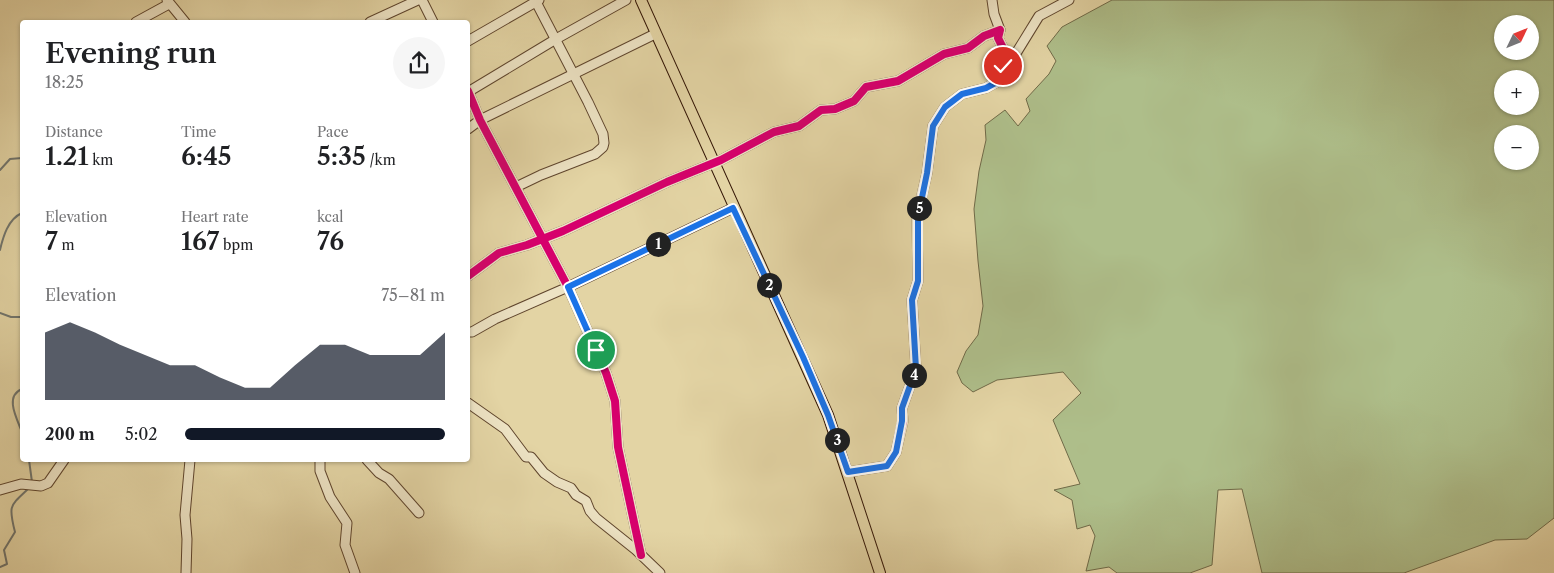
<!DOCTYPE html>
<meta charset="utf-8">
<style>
:root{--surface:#fff;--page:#f6f6f6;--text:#202124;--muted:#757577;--accent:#111827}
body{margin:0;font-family:"Libre Caslon Text",serif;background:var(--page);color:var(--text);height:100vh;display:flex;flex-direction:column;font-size:19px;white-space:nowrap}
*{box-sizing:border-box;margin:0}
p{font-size:16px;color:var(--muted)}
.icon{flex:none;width:28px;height:28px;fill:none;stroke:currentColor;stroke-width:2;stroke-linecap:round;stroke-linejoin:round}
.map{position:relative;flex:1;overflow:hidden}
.sheet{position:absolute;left:20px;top:20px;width:450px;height:442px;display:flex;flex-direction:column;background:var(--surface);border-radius:5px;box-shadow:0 1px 4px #0004}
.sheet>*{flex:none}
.needle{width:32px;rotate:47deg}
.controls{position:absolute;left:1494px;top:15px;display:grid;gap:10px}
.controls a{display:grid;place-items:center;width:45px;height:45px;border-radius:50%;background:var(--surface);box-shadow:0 1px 4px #0004;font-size:25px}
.pin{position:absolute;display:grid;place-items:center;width:42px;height:42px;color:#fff;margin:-21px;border:2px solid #fff;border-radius:50%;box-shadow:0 1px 5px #0007}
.km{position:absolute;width:25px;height:25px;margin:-12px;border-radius:50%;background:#222;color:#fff;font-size:14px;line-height:25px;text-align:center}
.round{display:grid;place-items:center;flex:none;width:52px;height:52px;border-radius:26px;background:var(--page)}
.summary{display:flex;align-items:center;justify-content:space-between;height:85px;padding:0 25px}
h1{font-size:28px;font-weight:600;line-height:38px}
.figures{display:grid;grid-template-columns:repeat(3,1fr);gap:8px;height:85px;padding:5px 25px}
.figures div{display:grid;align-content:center}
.figures b{font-size:25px;font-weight:600}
.figures small{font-size:14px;font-weight:400}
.figures p{font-size:14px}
.chart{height:140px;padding:10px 25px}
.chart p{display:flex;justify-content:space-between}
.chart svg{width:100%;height:90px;margin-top:5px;fill:var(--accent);opacity:.7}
ul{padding:0 25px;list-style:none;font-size:16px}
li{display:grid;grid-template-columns:80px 60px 1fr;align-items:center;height:38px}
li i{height:12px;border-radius:6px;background:var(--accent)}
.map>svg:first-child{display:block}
.green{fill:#aebe8a;stroke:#706a48;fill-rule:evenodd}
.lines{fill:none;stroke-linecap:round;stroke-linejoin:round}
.stream{stroke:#71756d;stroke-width:2}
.minor-casing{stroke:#5f452d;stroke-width:11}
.major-casing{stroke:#331505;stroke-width:12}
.minor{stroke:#ede3c4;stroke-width:9}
.major{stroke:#e3d4a4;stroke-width:10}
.cycleway-casing{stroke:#ede3c4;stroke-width:11}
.cycleway{stroke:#d6006c;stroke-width:8}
.route-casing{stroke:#fff;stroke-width:10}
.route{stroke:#1a73e8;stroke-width:6}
</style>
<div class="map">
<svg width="1554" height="573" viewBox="0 0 1554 573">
<rect width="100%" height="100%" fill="#e3d4a4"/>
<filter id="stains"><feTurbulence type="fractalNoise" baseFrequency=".004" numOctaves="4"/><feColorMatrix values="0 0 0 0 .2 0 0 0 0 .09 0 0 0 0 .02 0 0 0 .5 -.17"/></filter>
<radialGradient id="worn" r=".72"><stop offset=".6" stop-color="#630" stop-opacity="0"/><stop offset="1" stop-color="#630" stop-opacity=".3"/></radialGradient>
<path class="green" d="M1112 0H1554V518L1527 539 1495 540 1404 573H1262L1242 489 1218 490 1212 565 1190 573H1117L1109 567 1086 571 1095 536 1090 525 1077 529 1072 500 1054 490 1080 484 1053 420 1081 393 1063 372 997 380 973 392 962 383 957 372 966 351 978 335 983 306 978 261 974 209 979 171 986 140 985 125 1005 110 1018 126 1030 111 1026 99 1049 74 1056 61 1047 46 1062 27ZM1502 24H1530V51H1502ZM1502 79H1530V106H1502ZM1502 134H1530V161H1502Z"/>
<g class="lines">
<g class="stream">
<polyline points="0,170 10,159 22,158"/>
<path d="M0 250C3 237 8 219 22 213"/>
<polyline points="0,313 11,317 22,317"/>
<path d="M22 389C4 396 17 419 22 432"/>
<polyline points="29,460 32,482"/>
<path d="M0 567 7 564 4 550 15 532C8 505 10 506 29 488"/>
</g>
<g class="minor-casing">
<g id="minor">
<polyline points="167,0 185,22"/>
<polyline points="422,0 433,22"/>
<polyline points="992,0 994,14 1000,30"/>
<polyline points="136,22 169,4"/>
<polyline points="370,22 418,0"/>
<polyline points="468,41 539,0"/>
<polyline points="1003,66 1015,55 1039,16 1069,0"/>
<polyline points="468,91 480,120 568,287 606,373 615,401 618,447 641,555"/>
<polyline points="468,92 556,39 626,0"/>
<polyline points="468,129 480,120 655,34"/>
<polyline points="516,187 541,175 595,154 603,147 604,143 603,134 588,102 535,0"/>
<polyline points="468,276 499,253 527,245 563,231 667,182 721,160 774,132 799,126 821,110 835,109 854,101 866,87 898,81 944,54 968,48 984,36 1000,30 998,38 1005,52 1006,60 997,82 986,88 962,94 945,107 933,126 927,173 917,217 918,281 912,300 916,369 902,408 903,421 896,452 887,466 848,472"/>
<polyline points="468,332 472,332 495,319 568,287 733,208"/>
<polyline points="468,403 505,429 526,457 531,457 544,473 557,482 571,488 576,495 586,501 590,511 596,518 636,550 660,573"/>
<polyline points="320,460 320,471 330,497 347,523 345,545 355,573"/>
<polyline points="367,460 379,473 389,479 419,513"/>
<polyline points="0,490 21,484 41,486 48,483 64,460"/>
<polyline points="186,573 187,539 185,515 190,460"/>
</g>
</g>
<g class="major-casing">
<polyline id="major" points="641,0 828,415 880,573"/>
</g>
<use href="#minor" class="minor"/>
<use href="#major" class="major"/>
<g class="cycleway-casing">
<g id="cycleway">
<polyline points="468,91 480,120 568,287 606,373 615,401 618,447 641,555"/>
<polyline points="468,276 499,253 527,245 563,231 667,182 721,160 774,132 799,126 821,110 835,109 854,101 866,87 898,81 944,54 968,48 984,36 1000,30 998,38 1005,52 1006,60 997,82 986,88 962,94 945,107 933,126 927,173 917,217 918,281 912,300 916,369 902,408 903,421 896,452 887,466 848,472"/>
</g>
</g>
<use href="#cycleway" class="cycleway"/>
</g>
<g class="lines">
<g class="route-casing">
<polyline id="route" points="596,350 568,287 733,208 803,357 828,415 848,472 887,466 896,452 902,421 902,408 916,369 912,300 918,281 918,217 927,173 933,126 945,107 962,94 986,88 997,82 1003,66"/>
</g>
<use href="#route" class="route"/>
</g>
<rect width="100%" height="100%" filter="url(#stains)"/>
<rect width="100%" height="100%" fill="url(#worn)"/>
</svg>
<div class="controls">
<a><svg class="needle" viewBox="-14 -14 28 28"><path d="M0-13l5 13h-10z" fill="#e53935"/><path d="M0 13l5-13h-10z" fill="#757577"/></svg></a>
<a>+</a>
<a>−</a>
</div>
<div class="pin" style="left:596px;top:350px;background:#1e9e55"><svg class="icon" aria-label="arrive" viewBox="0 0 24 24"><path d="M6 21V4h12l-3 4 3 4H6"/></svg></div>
<div class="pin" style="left:1003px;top:66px;background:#d93025"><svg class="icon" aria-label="check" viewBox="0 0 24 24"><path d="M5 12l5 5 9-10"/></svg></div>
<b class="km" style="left:658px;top:244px">1</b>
<b class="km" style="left:769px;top:285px">2</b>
<b class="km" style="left:837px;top:440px">3</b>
<b class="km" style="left:914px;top:375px">4</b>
<b class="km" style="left:919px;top:208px">5</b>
<section class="sheet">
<div class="summary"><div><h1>Evening run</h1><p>18:25</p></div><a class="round"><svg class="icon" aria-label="share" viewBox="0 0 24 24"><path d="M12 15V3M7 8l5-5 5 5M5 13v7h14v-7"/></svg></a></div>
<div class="figures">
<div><p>Distance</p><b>1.21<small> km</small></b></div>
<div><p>Time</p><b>6:45</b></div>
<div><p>Pace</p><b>5:35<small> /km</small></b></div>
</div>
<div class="figures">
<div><p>Elevation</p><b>7<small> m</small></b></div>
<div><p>Heart rate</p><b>167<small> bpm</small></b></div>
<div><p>kcal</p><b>76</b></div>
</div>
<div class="chart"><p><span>Elevation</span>75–81 m</p>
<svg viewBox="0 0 160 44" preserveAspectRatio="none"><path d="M0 44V11L10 6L20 11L30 17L40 22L50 27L60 27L70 33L80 38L90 38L100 27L110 17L120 17L130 22L140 22L150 22L160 11V44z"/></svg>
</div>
<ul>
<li><b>200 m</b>5:02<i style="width:100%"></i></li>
</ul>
</section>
</div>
